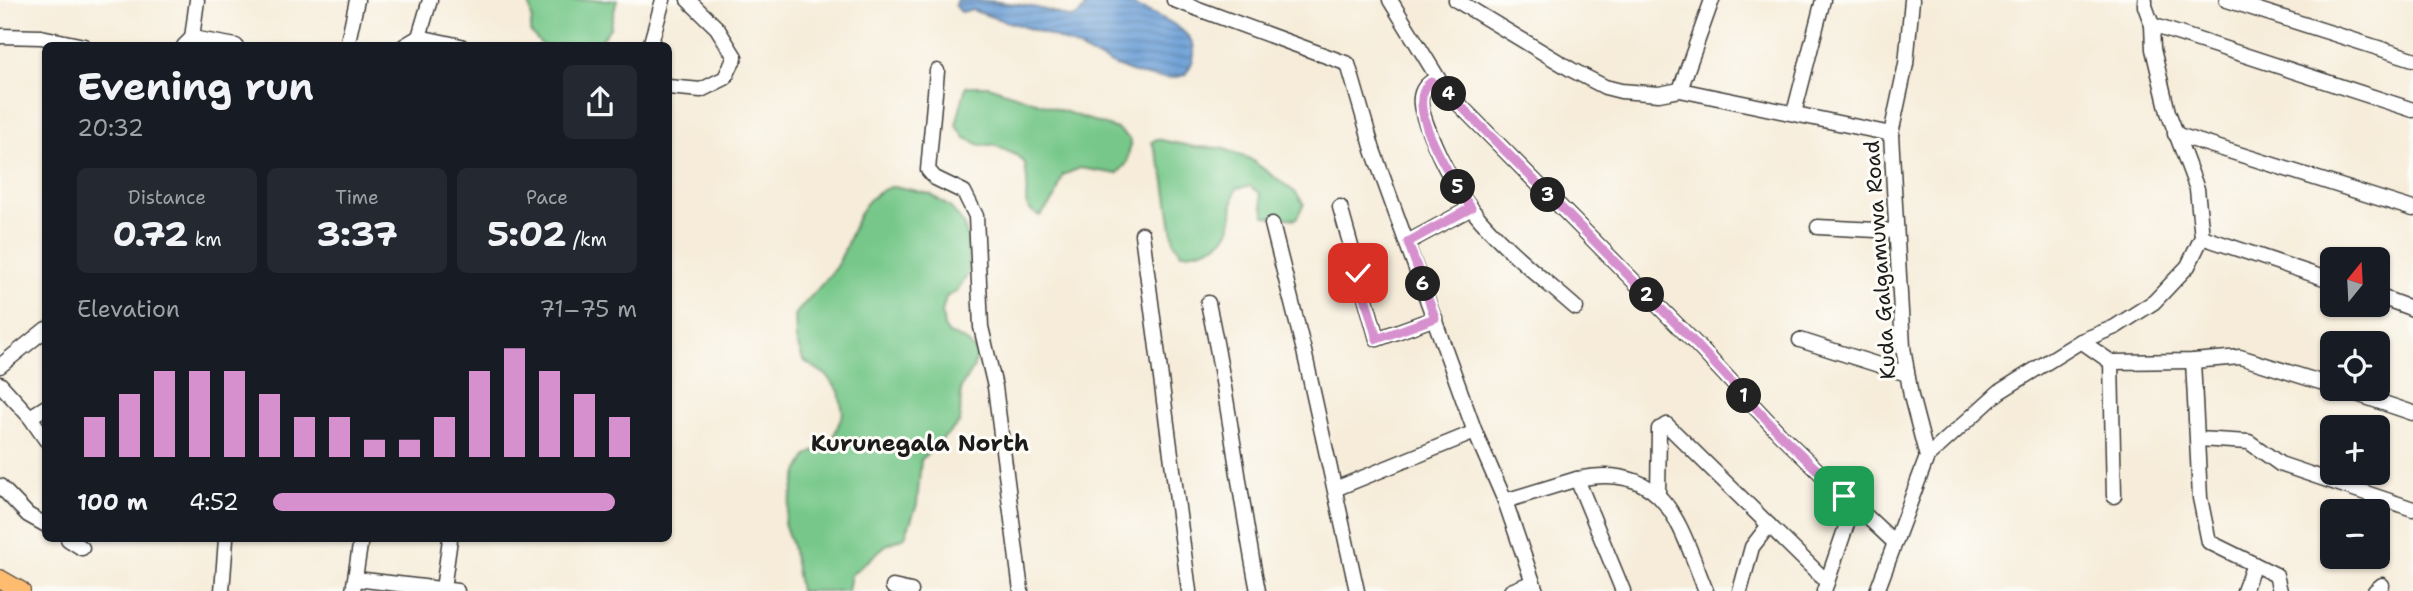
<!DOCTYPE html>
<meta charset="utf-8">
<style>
:root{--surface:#171b24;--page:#242831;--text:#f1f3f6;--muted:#9ea1a6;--accent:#d690ce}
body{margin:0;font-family:"Shantell Sans",sans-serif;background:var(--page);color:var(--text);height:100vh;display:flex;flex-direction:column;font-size:26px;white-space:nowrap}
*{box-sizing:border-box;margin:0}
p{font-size:23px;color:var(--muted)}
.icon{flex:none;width:38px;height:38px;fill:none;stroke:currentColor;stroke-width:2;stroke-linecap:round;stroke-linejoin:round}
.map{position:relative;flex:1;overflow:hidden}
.panel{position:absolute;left:42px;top:42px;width:630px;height:500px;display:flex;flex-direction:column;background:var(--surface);border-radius:10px;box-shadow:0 2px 5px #0004}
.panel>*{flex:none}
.needle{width:46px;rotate:18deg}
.fabs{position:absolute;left:2320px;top:247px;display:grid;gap:14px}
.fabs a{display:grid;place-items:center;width:70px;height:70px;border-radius:10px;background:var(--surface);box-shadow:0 2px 5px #0004;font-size:35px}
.pin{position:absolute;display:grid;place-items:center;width:60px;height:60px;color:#fff;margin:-30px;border-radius:14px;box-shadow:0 4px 10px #0006}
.km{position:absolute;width:35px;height:35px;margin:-18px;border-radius:50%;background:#222;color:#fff;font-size:19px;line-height:35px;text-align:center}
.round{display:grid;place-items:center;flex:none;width:74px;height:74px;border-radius:10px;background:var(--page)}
.summary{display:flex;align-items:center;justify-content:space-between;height:119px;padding:0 35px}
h1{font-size:38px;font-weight:700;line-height:52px}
.figures{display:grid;grid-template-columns:repeat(3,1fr);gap:10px;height:119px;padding:7px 35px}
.figures div{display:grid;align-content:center;border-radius:10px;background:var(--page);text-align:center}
.figures b{font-size:35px;font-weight:700}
.figures small{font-size:19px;font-weight:400}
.figures p{font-size:19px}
.chart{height:196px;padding:14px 35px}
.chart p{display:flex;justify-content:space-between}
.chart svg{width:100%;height:126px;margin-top:7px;stroke:var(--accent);stroke-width:6}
ul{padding:0 35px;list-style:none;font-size:23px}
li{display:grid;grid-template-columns:112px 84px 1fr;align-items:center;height:52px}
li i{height:18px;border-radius:9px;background:var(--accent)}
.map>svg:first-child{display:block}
.grass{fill:#76c789;stroke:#497252;stroke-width:2}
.water{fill:url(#water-rules);stroke:#435d79;stroke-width:2}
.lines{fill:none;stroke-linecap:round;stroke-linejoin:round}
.minor-casing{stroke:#3d3b38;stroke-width:17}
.major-casing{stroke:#3d3b38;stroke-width:20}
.minor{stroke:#fff;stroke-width:14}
.major{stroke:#fdbc6f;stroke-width:18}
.route-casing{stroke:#fff;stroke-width:14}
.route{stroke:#d690ce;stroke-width:9}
.labels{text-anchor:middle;stroke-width:6;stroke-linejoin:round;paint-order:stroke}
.street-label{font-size:21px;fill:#1c1c1c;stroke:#fdfcf7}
.neighbourhood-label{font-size:23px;font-weight:bold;fill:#1c1c1c;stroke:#fdfcf7}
</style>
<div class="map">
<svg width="2413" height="591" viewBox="0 0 2413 591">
<defs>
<pattern id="water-rules" width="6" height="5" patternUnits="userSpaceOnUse" patternTransform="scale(1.75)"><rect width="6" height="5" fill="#6a9ed6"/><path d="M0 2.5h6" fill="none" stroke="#5680ad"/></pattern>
</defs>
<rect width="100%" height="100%" fill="#fdfcf7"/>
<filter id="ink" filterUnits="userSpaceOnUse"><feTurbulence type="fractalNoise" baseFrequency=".0143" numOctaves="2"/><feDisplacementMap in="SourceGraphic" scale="14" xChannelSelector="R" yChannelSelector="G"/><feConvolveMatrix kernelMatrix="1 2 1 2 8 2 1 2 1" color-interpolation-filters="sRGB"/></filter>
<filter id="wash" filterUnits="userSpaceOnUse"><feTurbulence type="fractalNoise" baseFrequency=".00686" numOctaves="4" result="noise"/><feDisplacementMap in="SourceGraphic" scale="28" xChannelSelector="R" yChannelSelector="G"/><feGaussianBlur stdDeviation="1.57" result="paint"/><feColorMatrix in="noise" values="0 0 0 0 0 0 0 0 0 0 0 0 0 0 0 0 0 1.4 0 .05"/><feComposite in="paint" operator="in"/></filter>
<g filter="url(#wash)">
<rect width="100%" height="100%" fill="#f6ecd9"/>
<g class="grass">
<polygon points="529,0 617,0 610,28 597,45 543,46 530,32 532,19"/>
<path d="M966 86H988L1117 129 1131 140 1127 163 1117 174 1080 168 1063 175 1055 198 1040 216C1019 206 1028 199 1027 181 1027 175 1025 169 1025 163L1016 155 994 145H980L965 138 956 125Z"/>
<path d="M1156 139 1195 147 1222 148 1250 159 1296 193 1304 204 1296 219 1265 216 1260 193 1250 186 1237 188C1229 202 1235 219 1229 231 1221 247 1197 253 1181 253L1174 242 1164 176 1152 142Z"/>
<path d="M894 186 930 194 951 208 963 223 968 238 969 273 956 292 946 297 942 312 944 327 949 334 965 340 978 353 973 369 961 387 960 422 921 460 917 504 905 537 886 545 851 575 848 591H800L792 546 784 523 798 472 807 456 833 438 843 413 839 391 826 375 803 360 796 340 795 315C807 299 824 284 835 268 855 239 852 197 894 186Z"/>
</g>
<path class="water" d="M957 0C997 0 1034 4 1071 18L1078 16 1088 3C1095 2 1103 0 1109 0 1130 1 1194 26 1194 50 1195 60 1189 68 1185 75 1143 89 1092 52 1054 37 1027 27 999 20 972 10L961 12 955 5Z"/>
</g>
<g filter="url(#ink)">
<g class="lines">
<g class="minor-casing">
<g id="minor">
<polyline points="1174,0 1348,64 1373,150 1475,432 1505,501 1536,591"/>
<polyline points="1390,0 1444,88"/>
<polyline points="1456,0 1572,70 1605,87 1621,91 1659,94 1680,90 1891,134"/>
<polyline points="2227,0 2413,59"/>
<polyline points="2152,25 2413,110"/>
<polyline points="0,36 41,37 84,46"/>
<polyline points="419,37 430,0"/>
<polyline points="192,38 236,46"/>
<polyline points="184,46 192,38 197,0"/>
<polyline points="347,46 357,0"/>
<polyline points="404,46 419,37 461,46"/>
<polyline points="650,46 663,0"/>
<polyline points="937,71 928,170 935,178 964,192 976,216 981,327 995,387 1021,591"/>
<polyline points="668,87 701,90 725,78 735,57 717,28 688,0"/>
<polyline points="1680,90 1712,0"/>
<polyline points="1794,113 1823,0"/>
<polyline points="2175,134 2413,209"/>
<polyline points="1340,207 1377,339 1435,318"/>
<polyline points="1272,224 1304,351 1357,591"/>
<polyline points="1818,227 1896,231"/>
<polyline points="1142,234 1189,591"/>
<polyline points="2202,237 2333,281"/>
<polyline points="1408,242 1471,208"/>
<polyline points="2378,296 2413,309"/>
<path d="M1208 303C1229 398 1239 495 1258 591"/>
<path d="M1576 308C1542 278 1501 246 1473 211 1454 188 1440 159 1429 131 1423 115 1413 94 1431 82L1440 85 1698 346 1780 434 1844 496 1850 515 1824 591"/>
<polyline points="1800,340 1907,374"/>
<polyline points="2081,341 2111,362 2193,361 2240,357 2333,386"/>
<polyline points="2193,361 2200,498 2209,542 2276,575 2280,591"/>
<polyline points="2111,362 2114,496"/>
<polyline points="0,366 46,329"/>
<polyline points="0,384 30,417 46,440"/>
<polyline points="2339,388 2413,413"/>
<polyline points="30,417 46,407"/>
<polyline points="2198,439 2249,442 2280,464 2413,509"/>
<polyline points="1927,457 1999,392 2081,341 2115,327 2154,302 2188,266 2202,237 2197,189 2168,112 2153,49 2152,25 2145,6 2145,0"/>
<path d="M1577 479C1667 461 1679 525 1706 591"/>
<polyline points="0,486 28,515 46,525"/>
<polyline points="1335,489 1475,432"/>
<polyline points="1658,494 1659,429 1667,425 1827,582"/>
<polyline points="1846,497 1894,542"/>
<polyline points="1505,501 1577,479 1623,591"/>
<polyline points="68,539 82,548"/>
<polyline points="356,579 457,591"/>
<polyline points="893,587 911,591"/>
<polyline points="443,589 450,539"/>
<polyline points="222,591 226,539"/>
<polyline points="353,591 361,539"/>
<polyline points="1511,591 1533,582"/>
<polyline points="1740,591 1752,547 1769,525"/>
<polyline points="1877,591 1927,457 1911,396 1903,347 1891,134 1906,64 1912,0"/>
<polyline points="2244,591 2254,564"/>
<polyline points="2375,591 2382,585"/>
</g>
</g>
<g class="major-casing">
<polyline id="major" points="0,579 21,591"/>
</g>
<use href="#minor" class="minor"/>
<use href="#major" class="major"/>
</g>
</g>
<g class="lines" filter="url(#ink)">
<g class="route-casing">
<path id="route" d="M1358 273 1377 339 1435 318 1408 242 1471 208C1456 185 1400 103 1431 82L1440 85 1698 346 1780 434 1844 496"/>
</g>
<use href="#route" class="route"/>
</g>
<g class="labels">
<g class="street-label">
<text transform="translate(1880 260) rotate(-94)" y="7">Kuda Galgamuwa Road</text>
</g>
<g class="neighbourhood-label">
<text x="920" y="451">Kurunegala North</text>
</g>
</g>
</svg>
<div class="fabs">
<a><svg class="needle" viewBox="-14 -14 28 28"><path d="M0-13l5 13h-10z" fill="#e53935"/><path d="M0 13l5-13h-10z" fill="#9ea1a6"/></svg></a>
<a><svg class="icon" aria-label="locate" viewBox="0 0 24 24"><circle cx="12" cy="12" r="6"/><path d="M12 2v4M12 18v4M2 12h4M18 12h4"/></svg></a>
<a>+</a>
<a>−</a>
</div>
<div class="pin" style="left:1844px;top:496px;background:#1e9e55"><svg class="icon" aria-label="arrive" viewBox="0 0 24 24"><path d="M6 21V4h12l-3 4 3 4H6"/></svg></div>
<div class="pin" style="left:1358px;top:273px;background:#d93025"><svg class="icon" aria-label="check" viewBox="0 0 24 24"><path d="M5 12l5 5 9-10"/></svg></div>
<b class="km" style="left:1744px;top:396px">1</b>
<b class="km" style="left:1647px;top:295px">2</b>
<b class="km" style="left:1548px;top:195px">3</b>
<b class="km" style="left:1449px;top:94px">4</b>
<b class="km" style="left:1458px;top:187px">5</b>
<b class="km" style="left:1423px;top:284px">6</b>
<section class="panel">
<div class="summary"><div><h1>Evening run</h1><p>20:32</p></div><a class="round"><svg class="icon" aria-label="share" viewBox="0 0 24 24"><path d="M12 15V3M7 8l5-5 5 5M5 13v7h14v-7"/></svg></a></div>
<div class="figures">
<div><p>Distance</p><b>0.72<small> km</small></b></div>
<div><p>Time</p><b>3:37</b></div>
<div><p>Pace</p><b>5:02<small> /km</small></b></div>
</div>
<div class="chart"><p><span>Elevation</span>71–75 m</p>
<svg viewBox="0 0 160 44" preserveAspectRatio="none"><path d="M5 44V30M15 44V22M25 44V14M35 44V14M45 44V14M55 44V22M65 44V30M75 44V30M85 44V38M95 44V38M105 44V30M115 44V14M125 44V6M135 44V14M145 44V22M155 44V30"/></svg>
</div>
<ul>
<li><b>100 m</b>4:52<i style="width:94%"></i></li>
</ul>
</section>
</div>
